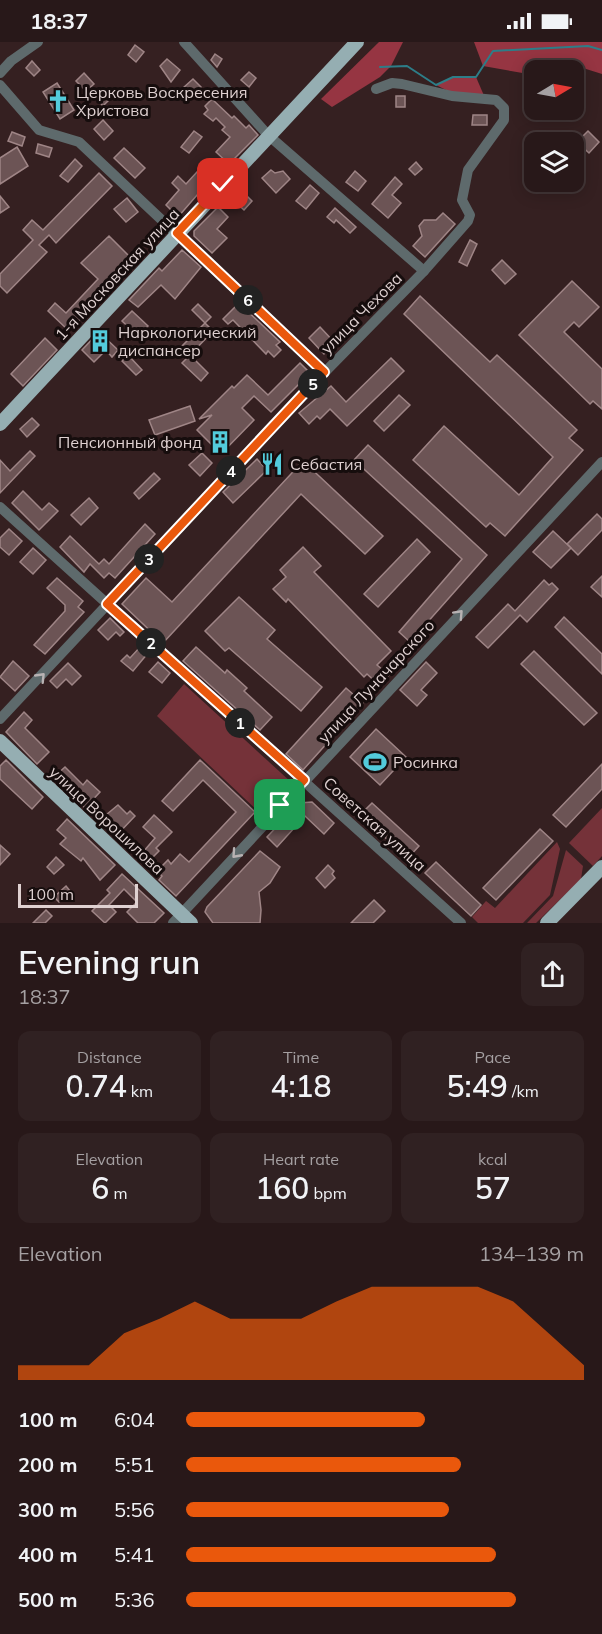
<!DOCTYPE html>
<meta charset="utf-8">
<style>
:root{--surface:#281819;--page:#302122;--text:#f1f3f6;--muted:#a5a0a2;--line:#443738;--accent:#ea580c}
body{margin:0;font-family:Mulish,sans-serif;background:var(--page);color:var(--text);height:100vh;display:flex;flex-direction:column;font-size:22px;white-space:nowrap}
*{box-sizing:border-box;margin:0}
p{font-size:20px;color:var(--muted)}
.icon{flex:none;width:33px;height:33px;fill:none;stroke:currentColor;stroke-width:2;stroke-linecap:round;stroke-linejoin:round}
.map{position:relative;height:881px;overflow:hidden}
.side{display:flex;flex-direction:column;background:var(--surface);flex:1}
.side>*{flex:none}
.needle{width:39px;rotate:80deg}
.controls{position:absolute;left:524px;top:18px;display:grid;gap:12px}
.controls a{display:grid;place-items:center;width:60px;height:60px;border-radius:12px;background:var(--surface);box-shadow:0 3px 15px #0003,0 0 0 2px var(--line);font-size:30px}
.scale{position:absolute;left:18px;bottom:15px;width:120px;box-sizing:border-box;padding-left:6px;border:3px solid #dfd1d1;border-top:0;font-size:16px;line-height:21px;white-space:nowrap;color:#dfd1d1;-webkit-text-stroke:4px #160d0d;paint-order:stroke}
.pin{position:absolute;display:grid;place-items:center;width:51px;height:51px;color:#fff;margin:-26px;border-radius:12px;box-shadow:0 3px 9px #0006}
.km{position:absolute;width:30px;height:30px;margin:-15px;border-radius:50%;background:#222;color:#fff;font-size:16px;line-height:30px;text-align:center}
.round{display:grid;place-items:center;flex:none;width:63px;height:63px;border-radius:12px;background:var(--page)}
.head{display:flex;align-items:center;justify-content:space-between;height:102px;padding:0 18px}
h1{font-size:33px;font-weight:600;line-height:45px}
.stats{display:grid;grid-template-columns:repeat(3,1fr);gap:9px;height:102px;padding:6px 18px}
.stats div{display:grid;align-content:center;border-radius:12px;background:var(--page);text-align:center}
.stats b{font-size:30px;font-weight:600}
.stats small{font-size:16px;font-weight:400}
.stats p{font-size:16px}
.chart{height:168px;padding:12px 18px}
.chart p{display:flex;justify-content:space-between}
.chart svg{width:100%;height:108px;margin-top:6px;fill:var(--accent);opacity:.7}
ul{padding:0 18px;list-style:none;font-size:20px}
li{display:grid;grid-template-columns:96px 72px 1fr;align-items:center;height:45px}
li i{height:15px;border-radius:8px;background:var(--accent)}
.status{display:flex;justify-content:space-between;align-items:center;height:42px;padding:0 30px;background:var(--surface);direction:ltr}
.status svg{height:16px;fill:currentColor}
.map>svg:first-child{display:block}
.green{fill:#753239}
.forest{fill:#963542}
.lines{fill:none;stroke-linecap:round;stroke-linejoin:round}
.stream{stroke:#2d7d88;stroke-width:2}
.building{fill:#6c5455;stroke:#9f8586;stroke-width:1.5}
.minor{stroke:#5e6a6c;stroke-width:10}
.major{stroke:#95aeb2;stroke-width:14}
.oneway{stroke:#b8b2b3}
.route-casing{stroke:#fff;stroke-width:12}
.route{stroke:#ea580c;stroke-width:8}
.labels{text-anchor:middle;stroke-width:6;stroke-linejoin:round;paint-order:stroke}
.poi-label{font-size:16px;fill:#dfd1d1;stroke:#160d0d;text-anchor:start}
.street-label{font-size:16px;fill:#dfd1d1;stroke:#160d0d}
</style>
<div class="status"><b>18:37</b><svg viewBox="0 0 49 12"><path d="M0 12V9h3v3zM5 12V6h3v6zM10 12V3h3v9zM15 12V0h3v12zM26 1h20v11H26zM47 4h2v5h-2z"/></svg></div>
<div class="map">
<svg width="602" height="881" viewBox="0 0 602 881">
<rect width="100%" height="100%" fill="#352021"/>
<g class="green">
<polygon points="184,642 292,741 262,773 157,674"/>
<polygon points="602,766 602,814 593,824 569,801"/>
<polygon points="557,800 560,807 550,853 523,881 478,881 472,875 486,859 495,866"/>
<polygon points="566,808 583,824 581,837 536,881 527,881 553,854"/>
</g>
<g class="forest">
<polygon points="379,0 403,0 391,24 380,35 332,65 321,57"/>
<polygon points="474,0 602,0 602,32 551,16 542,28 534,28 534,33 483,24"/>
<polygon points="453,35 476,35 485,56 456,53 436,43"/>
</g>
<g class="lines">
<polyline class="stream" points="380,25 407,24 436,43 453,35 476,35 493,9 588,4 602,8"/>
</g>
<g class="building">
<polygon points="135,3 144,10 136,20 128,13"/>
<polygon points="215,12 222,17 217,25 211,18"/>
<polygon points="167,17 180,28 171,40 160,24"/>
<polygon points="32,19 40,28 34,34 26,26"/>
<polygon points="249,30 256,36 249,45 241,38"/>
<polygon points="84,31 94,42 86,49 76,39"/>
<polygon points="193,37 201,45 192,55 183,46"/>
<polygon points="57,41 74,68 60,77 43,50"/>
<polygon points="103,49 110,57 103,64 96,56"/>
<rect x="396" y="54" width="9" height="11"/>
<polygon points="212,57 232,76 234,74 246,86 249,83 258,93 229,122 216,110 230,95 222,88 225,85 216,76 213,79 204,72 208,68 205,64"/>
<polygon points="473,73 487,73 487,83 472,83"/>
<polygon points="103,78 113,89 104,98 94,87"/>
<polygon points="194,89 202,95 189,111 181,105"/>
<polygon points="588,89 599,100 589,111 577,100"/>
<polygon points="12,90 25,95 22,104 8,99"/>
<polygon points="38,102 52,106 49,115 36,111"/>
<polygon points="17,105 28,124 0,142 0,116"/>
<polygon points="124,106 145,126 135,136 114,116"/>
<polygon points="75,117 82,124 68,140 60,134"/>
<polygon points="207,119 218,129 178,175 166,163 179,148 172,141 178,134 186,142"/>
<polygon points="416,120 422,127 415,133 409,127"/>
<polygon points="271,128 275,131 283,129 290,137 276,151 262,136"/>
<polygon points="355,129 366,139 358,149 346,140"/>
<polygon points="99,131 112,144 56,201 49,193 39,203 47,210 7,251 0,244 0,232 33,198 23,188 32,178 43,188"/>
<polygon points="395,135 402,142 392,153 401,161 388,176 372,162"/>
<polygon points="310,143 319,151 306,167 296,159"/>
<polygon points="240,147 252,159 244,168 231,156"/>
<polygon points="0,154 9,165 0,171"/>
<polygon points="127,156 138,170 126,180 114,167"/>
<polygon points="218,165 228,175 217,187 227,196 212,211 194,194 194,189"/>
<polygon points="335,166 356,185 350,191 336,178 334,181 327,175"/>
<polygon points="443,171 455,182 425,215 413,204 422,194 419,184 424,178 436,178"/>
<polygon points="109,194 132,217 126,223 124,221 109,237 113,240 99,254 101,256 69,289 48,269 55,261 66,271 98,237 81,221"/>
<polygon points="470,198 477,202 467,224 459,220"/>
<polygon points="182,208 201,225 175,257 161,243 138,265 129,258 159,226 162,229"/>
<polygon points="502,218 516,232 505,242 492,228"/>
<polygon points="572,239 599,265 579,285 574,280 564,290 602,327 602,367 593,359 590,362 519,293"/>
<polygon points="420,254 490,320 497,313 577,388 569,396 583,408 505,494 490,481 486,485 413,418 444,384 519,453 553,415 404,272"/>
<polygon points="239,261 280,300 276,303 281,308 274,315 268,309 266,312 233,278 228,282 223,277"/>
<polygon points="198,262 211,275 205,281 192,268"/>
<polygon points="132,269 148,284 138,294 122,279"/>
<polygon points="205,281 213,289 190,313 181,305"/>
<polygon points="320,285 335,301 324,312 309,296"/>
<polygon points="99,290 118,308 112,315 106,308 94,320 82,308"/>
<polygon points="45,296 57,308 23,344 11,332"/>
<polygon points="128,313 142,328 136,333 122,319"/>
<polygon points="190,313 208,331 201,339 182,321"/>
<polygon points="391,316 404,329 347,384 330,367 320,377 317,374 309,382 299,371 331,344 346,360"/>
<polygon points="300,321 310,331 271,370 254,354 242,366 254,378 221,412 197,388 212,373 199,377 232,344 234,346 247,333 268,353"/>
<polygon points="399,353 410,363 384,389 374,379"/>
<polygon points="190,364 195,379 155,393 149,378"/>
<polygon points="32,376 39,383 27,395 20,387"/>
<polygon points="368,403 487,513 410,600 399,590 462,517 354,418"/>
<polygon points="30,409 35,414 0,451 0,418 10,429"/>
<polygon points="202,411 212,421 200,434 189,423"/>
<polygon points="257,417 267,428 233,461 223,450"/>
<polygon points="303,419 383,494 365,512 301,452 163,601 122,562 146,536 172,560"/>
<polygon points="154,431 160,437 139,457 134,451"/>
<polygon points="23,449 42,468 49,461 58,469 39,488 12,461"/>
<polygon points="89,456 98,466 81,483 71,473"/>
<polygon points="597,472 602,477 602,488 578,513 567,502"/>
<polygon points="145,482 155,492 115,536 109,531 104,536 90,522 84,530 60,505 70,494 99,522 104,517 109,522"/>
<polygon points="9,487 22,499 9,513 0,505 0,496"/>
<polygon points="553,489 571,506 551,526 533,510"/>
<polygon points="417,497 430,510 378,565 364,552"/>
<polygon points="303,505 321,524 314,530 391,609 377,623 389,633 379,643 367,632 364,635 288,557 286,560 273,547 286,535 280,528"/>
<polygon points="33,506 46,518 33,532 20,520"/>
<polygon points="602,534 602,555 591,545"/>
<polygon points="57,536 83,559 78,565 84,570 45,612 34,603 65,569 65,563 47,546"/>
<polygon points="544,538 549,543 552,541 558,547 527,580 520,573 488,606 476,595 508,562 515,569"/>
<polygon points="239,555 275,588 267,597 322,645 301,669 229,606 225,609 205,589"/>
<polygon points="564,575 602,612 602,632 555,585"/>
<polygon points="110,576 124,590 120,594 116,590 108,598 98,588"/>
<polygon points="141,604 148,611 133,629 121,619 127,613 130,616"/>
<polygon points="196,605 225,631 227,628 247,646 244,649 272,675 260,688 183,619"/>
<polygon points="534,609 597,671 584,683 521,622"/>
<polygon points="13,619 29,634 15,649 0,635"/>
<polygon points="158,620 170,631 162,641 149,630"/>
<polygon points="426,620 437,631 421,648 427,653 417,664 400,648"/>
<polygon points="68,621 81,634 72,643 66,637 57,646 50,639"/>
<polygon points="346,646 363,661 303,728 286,712"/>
<polygon points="24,670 32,678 25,686 49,710 37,722 6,690"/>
<polygon points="376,687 406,715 380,743 350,715"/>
<polygon points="6,718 43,755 32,767 0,737 0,724"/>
<polygon points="200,718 255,770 176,854 159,838 162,834 157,829 168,818 171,822 180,812 189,820 236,770 203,738 173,769 162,759"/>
<polygon points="602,722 602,747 566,785 553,773"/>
<polygon points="65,725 83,743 87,738 100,750 85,766 53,736"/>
<polygon points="312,760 334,781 324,792 305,774 277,805 267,795 299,761"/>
<polygon points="372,761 419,804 408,816 360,773"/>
<polygon points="118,763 127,772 130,769 135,774 116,794 100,778"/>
<polygon points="154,773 172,790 156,806 159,809 145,823 138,816 155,796 143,785"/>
<polygon points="67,777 115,823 100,838 83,816 81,819 60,802 66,796 57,788"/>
<polygon points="540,787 553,799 496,858 483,846"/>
<polygon points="0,803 10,812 0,823"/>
<polygon points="260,809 280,825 270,841 259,850 261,868 260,881 213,881 205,870 207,865"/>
<polygon points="56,815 64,823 54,832 47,825"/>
<polygon points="436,820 481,863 471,874 425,831"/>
<polygon points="328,823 334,829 332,832 335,836 325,846 316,836"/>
<polygon points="122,832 164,871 154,881 138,881 127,870 137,860 124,847 109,863 116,870 105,881 92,869 110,851 107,848"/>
<polygon points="66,844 70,849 59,860 54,855"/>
<polygon points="374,858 385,869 373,881 351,881"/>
<polygon points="46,868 52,874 45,881 33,881"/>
</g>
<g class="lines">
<g class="minor">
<polyline points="184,0 268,93 424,229"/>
<polyline points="0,31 11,19 38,0"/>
<polyline points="0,43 39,88 79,100 324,331"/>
<polyline points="0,465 461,881"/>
<polyline points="0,677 324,331 424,229 468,179 470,173 462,158 468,128 504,78 504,66 496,58 452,54 402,42 392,41 376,47"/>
<polyline points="173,881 602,420"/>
</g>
<g class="major">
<polyline points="0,382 357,0"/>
<polyline points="0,699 191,881"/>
<polyline points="547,881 602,825"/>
</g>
</g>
<defs><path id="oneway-chevron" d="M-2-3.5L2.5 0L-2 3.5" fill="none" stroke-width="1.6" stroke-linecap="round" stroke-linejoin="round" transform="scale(1.5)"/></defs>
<g class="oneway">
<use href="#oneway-chevron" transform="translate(459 572) rotate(-47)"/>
<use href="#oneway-chevron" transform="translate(41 635) rotate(-46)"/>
<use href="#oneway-chevron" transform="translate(236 812) rotate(132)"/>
</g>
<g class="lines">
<g class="route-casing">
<polyline id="route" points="223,142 177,191 324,330 107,562 304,738 280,763"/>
</g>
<use href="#route" class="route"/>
</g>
<defs>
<g id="church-bare" transform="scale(1.8)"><path d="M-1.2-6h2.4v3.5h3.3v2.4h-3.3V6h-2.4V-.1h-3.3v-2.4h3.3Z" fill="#53cbdb" stroke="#160d0d" stroke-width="2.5" paint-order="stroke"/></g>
<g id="building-bare" transform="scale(1.8)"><path d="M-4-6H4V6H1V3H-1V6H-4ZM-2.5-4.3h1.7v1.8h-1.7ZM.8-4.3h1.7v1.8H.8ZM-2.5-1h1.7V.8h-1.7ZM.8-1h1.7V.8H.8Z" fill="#53cbdb" stroke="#160d0d" stroke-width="2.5" paint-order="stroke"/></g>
<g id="restaurant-bare" transform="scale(1.8)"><path d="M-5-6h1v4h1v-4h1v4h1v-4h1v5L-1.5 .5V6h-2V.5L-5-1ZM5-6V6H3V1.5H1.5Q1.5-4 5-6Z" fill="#53cbdb" stroke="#160d0d" stroke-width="2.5" paint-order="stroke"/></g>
<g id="stadium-bare" transform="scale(1.8)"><path d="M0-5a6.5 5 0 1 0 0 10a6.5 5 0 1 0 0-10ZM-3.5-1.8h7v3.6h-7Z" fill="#53cbdb" stroke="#160d0d" stroke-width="2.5" paint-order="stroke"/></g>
</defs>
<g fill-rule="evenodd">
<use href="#church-bare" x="58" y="59"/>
<use href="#building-bare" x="100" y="299"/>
<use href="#building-bare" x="220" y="400"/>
<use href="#restaurant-bare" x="272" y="422"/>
<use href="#stadium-bare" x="375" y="720"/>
</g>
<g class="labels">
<g class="poi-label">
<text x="76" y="56">Церковь Воскресения<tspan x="76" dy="18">Христова</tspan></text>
<text x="118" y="296">Наркологический<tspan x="118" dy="18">диспансер</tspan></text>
<text x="202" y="406" text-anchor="end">Пенсионный фонд</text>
<text x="290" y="428">Себастия</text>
<text x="393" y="726">Росинка</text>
</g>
<g class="street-label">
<text transform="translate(117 232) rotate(-47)" y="6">1-я Московская улица</text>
<text transform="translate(361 271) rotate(-45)" y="6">улица Чехова</text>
<text transform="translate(376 639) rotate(-47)" y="6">улица Луначарского</text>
<text transform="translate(107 778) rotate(43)" y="6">улица Ворошилова</text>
<text transform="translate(375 782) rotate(42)" y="6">Советская улица</text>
</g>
</g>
</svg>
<div class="controls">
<a><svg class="needle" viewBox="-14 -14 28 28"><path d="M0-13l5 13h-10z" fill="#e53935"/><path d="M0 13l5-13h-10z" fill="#a5a0a2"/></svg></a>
<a><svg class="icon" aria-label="layers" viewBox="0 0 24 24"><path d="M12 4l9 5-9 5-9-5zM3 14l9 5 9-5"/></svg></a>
</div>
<div class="scale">100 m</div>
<div class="pin" style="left:280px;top:763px;background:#1e9e55"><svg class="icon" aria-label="arrive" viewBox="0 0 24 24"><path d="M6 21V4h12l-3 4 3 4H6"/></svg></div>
<div class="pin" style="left:223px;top:142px;background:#d93025"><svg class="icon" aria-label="check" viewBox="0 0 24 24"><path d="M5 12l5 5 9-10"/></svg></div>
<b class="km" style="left:240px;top:681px">1</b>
<b class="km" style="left:151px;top:601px">2</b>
<b class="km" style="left:149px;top:517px">3</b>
<b class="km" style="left:231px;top:429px">4</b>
<b class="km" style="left:313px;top:342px">5</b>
<b class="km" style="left:248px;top:258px">6</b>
</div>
<section class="side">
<div class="head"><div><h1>Evening run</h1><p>18:37</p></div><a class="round"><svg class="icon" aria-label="share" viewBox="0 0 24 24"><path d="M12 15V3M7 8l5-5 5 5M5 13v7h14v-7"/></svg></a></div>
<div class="stats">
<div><p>Distance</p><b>0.74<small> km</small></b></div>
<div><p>Time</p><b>4:18</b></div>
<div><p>Pace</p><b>5:49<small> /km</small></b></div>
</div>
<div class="stats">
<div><p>Elevation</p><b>6<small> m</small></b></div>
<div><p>Heart rate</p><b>160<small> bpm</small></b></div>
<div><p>kcal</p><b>57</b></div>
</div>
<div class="chart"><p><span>Elevation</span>134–139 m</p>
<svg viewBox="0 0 160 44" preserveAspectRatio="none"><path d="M0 44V38L10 38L20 38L30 25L40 19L50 12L60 19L70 19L80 19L90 12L100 6L110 6L120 6L130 6L140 12L150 25L160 38V44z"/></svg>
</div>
<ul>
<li><b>100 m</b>6:04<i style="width:60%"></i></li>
<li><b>200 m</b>5:51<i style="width:69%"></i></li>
<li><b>300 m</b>5:56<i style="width:66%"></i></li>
<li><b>400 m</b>5:41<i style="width:78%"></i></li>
<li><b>500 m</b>5:36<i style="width:83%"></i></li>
</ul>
</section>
